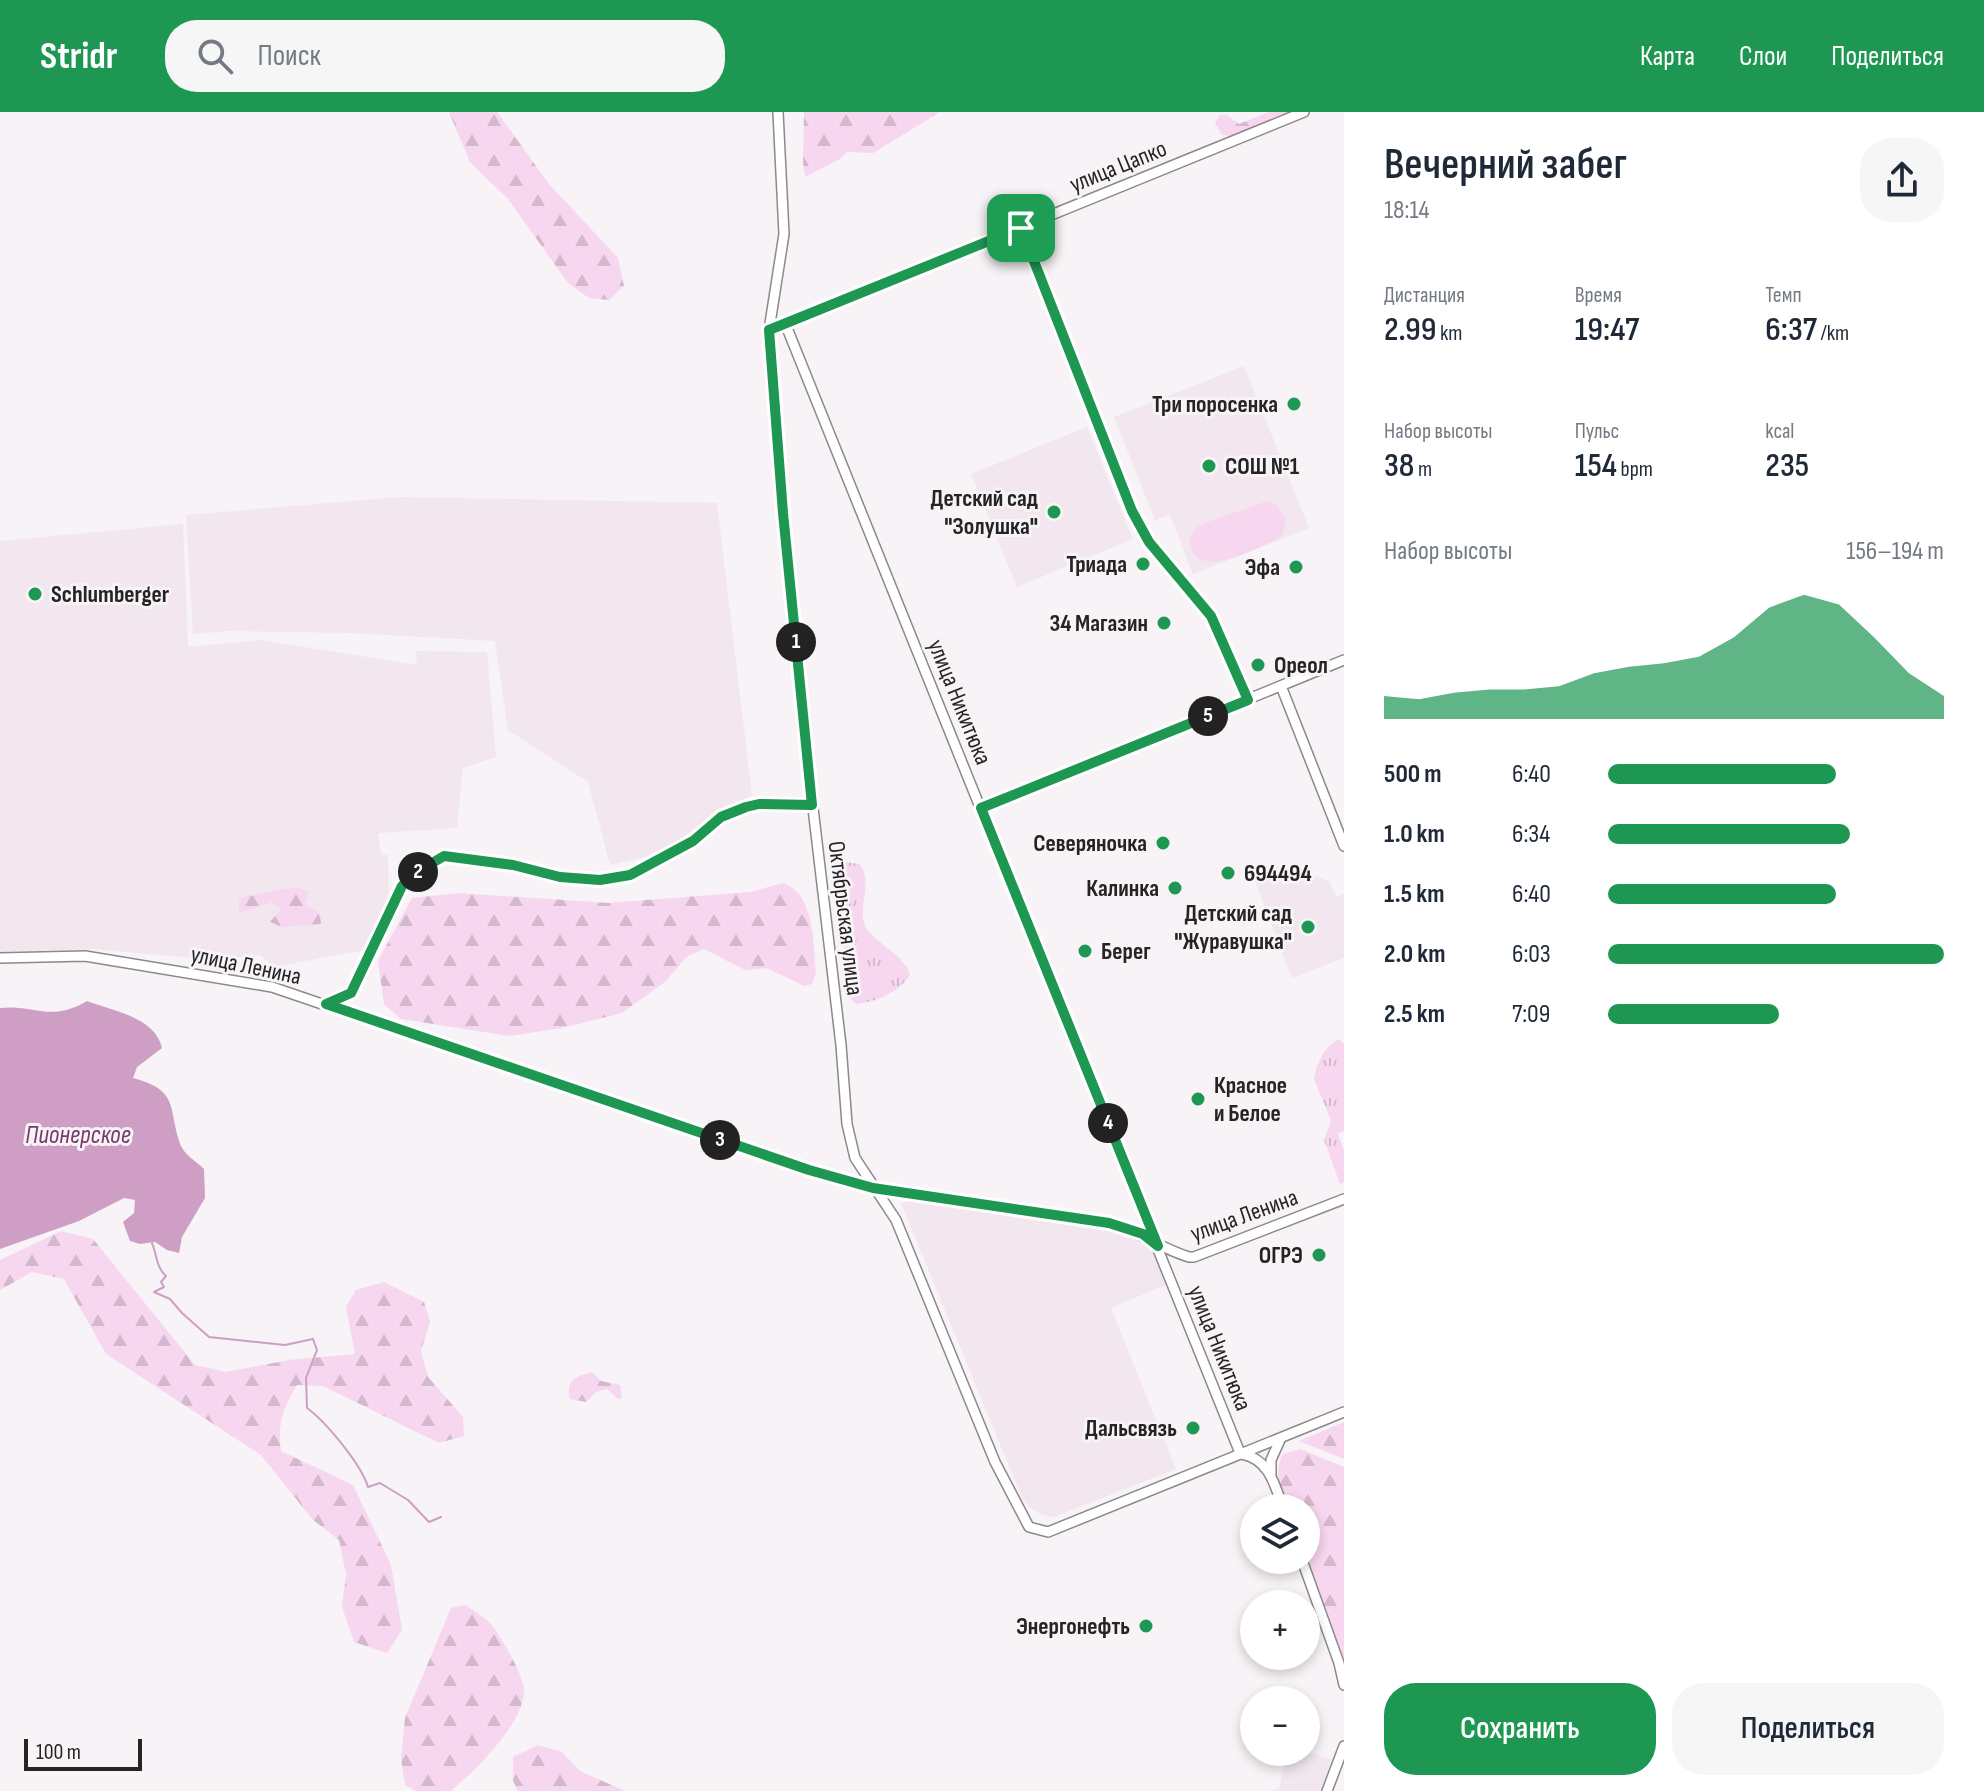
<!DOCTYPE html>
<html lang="ru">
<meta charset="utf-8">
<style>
:root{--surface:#fff;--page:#f6f6f7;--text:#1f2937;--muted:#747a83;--accent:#1e9753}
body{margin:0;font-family:"Sofia Sans Condensed",sans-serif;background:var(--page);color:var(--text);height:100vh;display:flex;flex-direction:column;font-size:30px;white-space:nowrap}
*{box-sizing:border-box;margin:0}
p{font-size:26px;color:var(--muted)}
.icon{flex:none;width:44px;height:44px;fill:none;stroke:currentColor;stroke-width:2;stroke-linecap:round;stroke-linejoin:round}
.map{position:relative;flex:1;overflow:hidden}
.side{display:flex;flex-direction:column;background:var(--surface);width:640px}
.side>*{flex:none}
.tools{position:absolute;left:1240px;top:1382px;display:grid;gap:16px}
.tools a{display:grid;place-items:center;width:80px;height:80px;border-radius:50%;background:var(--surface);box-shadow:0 4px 12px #0003;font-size:40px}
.scale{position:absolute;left:24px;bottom:20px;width:118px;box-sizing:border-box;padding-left:8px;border:4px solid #252425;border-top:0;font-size:22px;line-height:28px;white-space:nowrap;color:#252425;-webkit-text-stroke:6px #f7f3f6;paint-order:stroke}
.pin{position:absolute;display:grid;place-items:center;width:68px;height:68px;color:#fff;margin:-34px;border-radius:16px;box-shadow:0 4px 12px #0006}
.km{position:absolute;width:40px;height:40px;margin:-20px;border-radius:50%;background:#222;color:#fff;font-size:22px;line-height:40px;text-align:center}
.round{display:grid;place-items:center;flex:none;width:84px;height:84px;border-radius:32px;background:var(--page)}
.headline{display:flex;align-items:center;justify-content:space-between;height:136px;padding:0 40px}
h1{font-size:44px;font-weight:600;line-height:60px}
.metrics{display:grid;grid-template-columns:repeat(3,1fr);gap:12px;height:136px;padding:8px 40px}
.metrics div{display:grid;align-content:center}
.metrics b{font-size:34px;font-weight:600}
.metrics small{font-size:22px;font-weight:400}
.metrics p{font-size:22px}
.chart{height:224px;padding:16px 40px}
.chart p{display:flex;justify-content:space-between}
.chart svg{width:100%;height:144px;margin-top:8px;fill:var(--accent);opacity:.7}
.primary-button{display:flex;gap:16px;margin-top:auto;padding:16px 40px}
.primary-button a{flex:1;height:92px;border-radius:32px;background:var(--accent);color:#fff;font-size:32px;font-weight:600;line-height:92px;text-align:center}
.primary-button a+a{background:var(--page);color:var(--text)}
ul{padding:0 40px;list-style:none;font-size:26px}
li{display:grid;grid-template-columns:128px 96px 1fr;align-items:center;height:60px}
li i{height:20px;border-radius:10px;background:var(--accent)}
header{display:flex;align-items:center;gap:48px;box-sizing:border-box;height:112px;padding:0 40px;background:var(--accent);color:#fff}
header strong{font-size:38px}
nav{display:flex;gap:44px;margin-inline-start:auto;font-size:28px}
.search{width:560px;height:72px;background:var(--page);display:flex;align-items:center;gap:20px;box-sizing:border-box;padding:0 28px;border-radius:32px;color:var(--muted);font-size:30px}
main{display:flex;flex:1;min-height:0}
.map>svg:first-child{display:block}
.built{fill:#f2e7ef}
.grass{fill:url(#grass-tufts)}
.forest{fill:url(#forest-firs)}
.pitch{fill:#f7d6ef}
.water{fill:#cf9ec4}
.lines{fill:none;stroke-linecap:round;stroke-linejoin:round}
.stream{stroke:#cf9ec4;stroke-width:2}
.minor-casing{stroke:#8c888b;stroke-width:12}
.minor{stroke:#fff;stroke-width:9}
.route-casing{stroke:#fff;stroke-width:16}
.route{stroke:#1e9753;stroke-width:10}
.poi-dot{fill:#1e9753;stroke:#f7f3f6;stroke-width:3}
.labels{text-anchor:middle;stroke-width:6;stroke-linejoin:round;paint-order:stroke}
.street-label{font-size:24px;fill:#252425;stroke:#f7f3f6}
.poi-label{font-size:24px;font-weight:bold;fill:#252425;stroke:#f7f3f6;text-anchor:end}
.water-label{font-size:26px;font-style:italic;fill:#763a6b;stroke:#f7f3f6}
</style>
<header>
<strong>Stridr</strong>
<div class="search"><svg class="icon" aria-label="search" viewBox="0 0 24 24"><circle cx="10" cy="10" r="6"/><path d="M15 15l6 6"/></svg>Поиск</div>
<nav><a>Карта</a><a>Слои</a><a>Поделиться</a></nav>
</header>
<main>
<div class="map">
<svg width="1344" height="1679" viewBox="0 0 1344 1679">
<defs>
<pattern id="grass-tufts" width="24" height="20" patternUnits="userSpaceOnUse" patternTransform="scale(2)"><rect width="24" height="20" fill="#f7d6ef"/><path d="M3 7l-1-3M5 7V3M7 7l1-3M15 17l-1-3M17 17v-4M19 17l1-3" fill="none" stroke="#d4b8cd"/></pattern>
<pattern id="forest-firs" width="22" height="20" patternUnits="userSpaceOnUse" patternTransform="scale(2)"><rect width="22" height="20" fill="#f7d6ef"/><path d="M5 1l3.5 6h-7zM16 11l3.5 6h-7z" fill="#d4b8cd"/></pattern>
</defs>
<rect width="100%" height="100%" fill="#f7f3f6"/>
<g class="built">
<polygon points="1244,254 1309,416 1193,462 1170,403 1155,408 1114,305"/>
<polygon points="1087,315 1133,427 1017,475 971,362"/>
<polygon points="402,385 717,391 752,684 717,701 661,741 610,753 588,670 508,618 495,529 351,521 228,519 193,522 186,403"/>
<polygon points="183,412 188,535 261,528 417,553 416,539 487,540 496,645 463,656 457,716 378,721 381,743 388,743 389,788 365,838 273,855 261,843 215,848 95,837 0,840 0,429"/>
<polygon points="1286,751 1330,770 1336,785 1344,782 1344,846 1292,866 1253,764"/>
<polygon points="929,1083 1120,1115 1152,1133 1168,1172 1111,1196 1176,1357 1054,1405 1042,1403 1030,1396 1022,1386 901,1091"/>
<polygon points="1288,1640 1306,1640 1331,1647 1321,1679 1271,1679 1279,1676"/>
</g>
<g class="grass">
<path d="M845 750 860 752C874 775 856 795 866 816 874 830 905 843 910 863 898 881 876 890 856 892L851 887C851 855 826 772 845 750Z"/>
<path d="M1339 927 1344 932V1019L1338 1022 1344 1038V1070L1340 1072 1324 1028 1331 1008 1314 967C1317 950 1324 935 1339 927Z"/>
</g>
<g class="forest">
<polygon points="449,0 497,0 549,72 618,146 624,174 609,188 589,186 568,171 508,87 470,50"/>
<polygon points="804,0 940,0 873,41 847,40 840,47 805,65 803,51"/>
<polygon points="1269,0 1292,0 1233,24 1222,23 1215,11 1220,3 1227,3 1239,12"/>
<path d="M783 771C815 782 813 831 816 861L812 872 804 874 767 856 745 858 704 837 686 845 666 869 622 901 562 916 510 924 401 907 384 892 378 849 412 786 458 781 609 791 750 780Z"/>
<polygon points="296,775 309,780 305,793 320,801 321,812 282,815 270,810 281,797 272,790 239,802 239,786"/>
<path d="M61 1119 93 1127 195 1253 226 1260 289 1248 355 1242 346 1195 356 1178 384 1170 424 1190 430 1210 421 1239 428 1265 463 1305 464 1324 439 1331 323 1274 297 1273C283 1296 277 1312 281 1339L353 1373 391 1453 402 1518 387 1541 354 1530 342 1495 346 1462 339 1428 313 1408 261 1343 106 1242 64 1167 32 1160 0 1178V1148Z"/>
<path d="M592 1260 601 1269 620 1273 622 1286 618 1287 607 1277 596 1280 586 1290 570 1287C565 1268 577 1264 592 1260Z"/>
<polygon points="1344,1310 1344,1347 1299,1329"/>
<path d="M1300 1337 1344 1355V1552L1306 1448V1396H1288C1281 1378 1273 1360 1283 1342Z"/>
<path d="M466 1493C474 1499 484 1505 491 1512 500 1523 525 1565 524 1579 523 1613 475 1658 451 1679H417L405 1673 401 1647 405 1606 451 1496Z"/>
<polygon points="538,1633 562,1640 580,1659 625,1679 518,1679 513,1669 513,1645"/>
</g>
<path class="pitch" d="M1267 389 1277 393 1286 406 1283 422 1277 427C1256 437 1188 473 1190 425L1197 415 1205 411Z"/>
<path class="water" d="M87 889C113 899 155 905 162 936L137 955 133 966C181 979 167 996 181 1034 185 1043 197 1050 204 1057L205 1086 182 1125 179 1141 167 1138 155 1130 140 1132 130 1129 123 1110 134 1101 135 1088 124 1086 79 1109 0 1137V896C36 892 50 911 87 889Z"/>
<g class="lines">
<path class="stream" d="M152 1131C157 1143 156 1155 166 1164L161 1170 164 1175 154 1180 170 1187 182 1201 209 1225 285 1233 313 1227 317 1238 306 1266 307 1296C326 1310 361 1352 368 1375L380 1371 408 1388 429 1410 441 1405"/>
<g class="minor-casing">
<g id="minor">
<polyline points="778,0 784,122 769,218 783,401 804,620 841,933 847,1012 855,1046 896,1108 995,1350 1029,1415 1048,1420 1344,1300"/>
<polyline points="1021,116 1132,399 1149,430 1211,504 1248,588"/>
<polyline points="785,211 1240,1341"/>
<polyline points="769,218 1304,0"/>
<polyline points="1281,574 1344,734"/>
<polyline points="981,696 1344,548"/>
<path d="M0 846 85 844 272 875 809 1058 873 1076 1109 1111C1139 1119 1159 1136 1189 1145H1194L1344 1087"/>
<polyline points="326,892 351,881 402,774 412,763 444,744 513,753 560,765 600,768 630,763 693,729 721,705 746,695 759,692 812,693"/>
<path d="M1242 1342C1269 1347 1275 1373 1283 1396"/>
<polyline points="1271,1362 1271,1348 1280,1328"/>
<polyline points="1302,1448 1339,1551 1344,1573"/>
<polyline points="1327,1679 1344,1634"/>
</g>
</g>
<use href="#minor" class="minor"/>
</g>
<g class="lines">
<g class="route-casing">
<polygon id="route" points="1021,116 1132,399 1149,430 1211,504 1248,588 981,696 1158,1134 1143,1122 1109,1111 873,1076 809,1058 326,892 351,881 402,774 412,763 444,744 513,753 560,765 600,768 630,763 693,729 721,705 746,695 759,692 812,693 783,401 769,218"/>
</g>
<use href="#route" class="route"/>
</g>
<g class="poi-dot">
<circle cx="1294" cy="292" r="8"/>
<circle cx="1209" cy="354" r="8"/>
<circle cx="1054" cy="400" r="8"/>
<circle cx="1143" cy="452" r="8"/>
<circle cx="1296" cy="455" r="8"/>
<circle cx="35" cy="482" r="8"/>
<circle cx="1164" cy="511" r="8"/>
<circle cx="1258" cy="553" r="8"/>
<circle cx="1163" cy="731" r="8"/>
<circle cx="1228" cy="761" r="8"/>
<circle cx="1175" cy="776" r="8"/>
<circle cx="1308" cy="815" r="8"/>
<circle cx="1085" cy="839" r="8"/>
<circle cx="1198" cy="987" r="8"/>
<circle cx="1319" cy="1143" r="8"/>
<circle cx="1193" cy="1316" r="8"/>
<circle cx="1146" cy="1514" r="8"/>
</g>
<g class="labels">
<g class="street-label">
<text transform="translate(1118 54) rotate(-22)" y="8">улица Цапко</text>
<text transform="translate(960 590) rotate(68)" y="8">улица Никитюка</text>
<text transform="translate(846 806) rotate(83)" y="8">Октябрьская улица</text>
<text transform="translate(246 853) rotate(12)" y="8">улица Ленина</text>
<text transform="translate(1244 1103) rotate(-20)" y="8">улица Ленина</text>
<text transform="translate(1220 1236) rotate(68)" y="8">улица Никитюка</text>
</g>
<g class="poi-label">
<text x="1278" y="300">Три поросенка</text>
<text x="1225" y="362" text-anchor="start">СОШ №1</text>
<text x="1038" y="394">Детский сад<tspan x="1038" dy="28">"Золушка"</tspan></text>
<text x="1127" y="460">Триада</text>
<text x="1280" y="463">Эфа</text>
<text x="51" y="490" text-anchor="start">Schlumberger</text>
<text x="1148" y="519">34 Магазин</text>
<text x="1274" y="561" text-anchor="start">Ореол</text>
<text x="1147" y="739">Северяночка</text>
<text x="1244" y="769" text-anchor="start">694494</text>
<text x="1159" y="784">Калинка</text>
<text x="1292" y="809">Детский сад<tspan x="1292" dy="28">"Журавушка"</tspan></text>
<text x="1101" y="847" text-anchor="start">Берег</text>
<text x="1214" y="981" text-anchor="start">Красное<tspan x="1214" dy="28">и Белое</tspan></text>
<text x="1303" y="1151">ОГРЭ</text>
<text x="1177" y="1324">Дальсвязь</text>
<text x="1130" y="1522">Энергонефть</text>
</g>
<g class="water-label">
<text x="78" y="1031">Пионерское</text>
</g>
</g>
</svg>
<div class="tools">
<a><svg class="icon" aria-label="layers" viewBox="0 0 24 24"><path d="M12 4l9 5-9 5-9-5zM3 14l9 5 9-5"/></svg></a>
<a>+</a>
<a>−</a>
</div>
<div class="scale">100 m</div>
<div class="pin" style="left:1021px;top:116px;background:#1e9e55"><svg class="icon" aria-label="arrive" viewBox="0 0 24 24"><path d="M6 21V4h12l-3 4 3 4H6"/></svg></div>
<b class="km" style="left:796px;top:530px">1</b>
<b class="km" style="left:418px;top:760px">2</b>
<b class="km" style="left:720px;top:1028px">3</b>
<b class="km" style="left:1108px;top:1011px">4</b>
<b class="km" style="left:1208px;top:604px">5</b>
</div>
<section class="side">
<div class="headline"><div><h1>Вечерний забег</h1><p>18:14</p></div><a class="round"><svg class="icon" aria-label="share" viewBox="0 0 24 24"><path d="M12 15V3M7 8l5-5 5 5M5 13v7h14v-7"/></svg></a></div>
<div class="metrics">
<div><p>Дистанция</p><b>2.99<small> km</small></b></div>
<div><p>Время</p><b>19:47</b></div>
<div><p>Темп</p><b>6:37<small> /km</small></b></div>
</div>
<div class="metrics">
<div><p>Набор высоты</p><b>38<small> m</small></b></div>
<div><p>Пульс</p><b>154<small> bpm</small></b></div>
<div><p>kcal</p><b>235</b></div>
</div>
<div class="chart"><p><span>Набор высоты</span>156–194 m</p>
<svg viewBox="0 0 160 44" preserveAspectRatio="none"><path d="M0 44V37L10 38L20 36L30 35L40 35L50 34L60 30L70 28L80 27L90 25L100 19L110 10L120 6L130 9L140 19L150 30L160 37V44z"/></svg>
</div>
<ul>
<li><b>500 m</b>6:40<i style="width:68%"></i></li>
<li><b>1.0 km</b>6:34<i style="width:72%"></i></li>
<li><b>1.5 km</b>6:40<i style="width:68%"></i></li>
<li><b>2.0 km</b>6:03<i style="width:100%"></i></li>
<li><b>2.5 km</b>7:09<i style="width:51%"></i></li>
</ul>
<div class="primary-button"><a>Сохранить</a><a>Поделиться</a></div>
</section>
</main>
